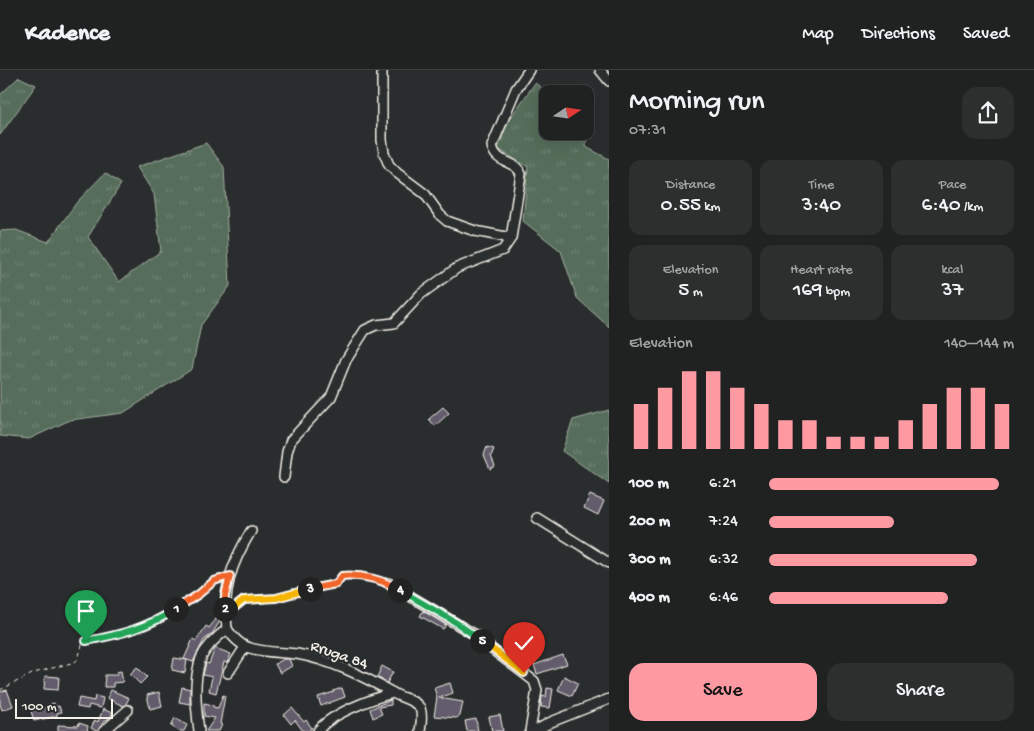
<!DOCTYPE html>
<meta charset="utf-8">
<style>
:root{--surface:#202222;--page:#2d2f2f;--text:#f1f3f6;--muted:#a2a4a5;--line:#3d3f40;--accent:#ff9aa2}
body{margin:0;font-family:"Gochi Hand",sans-serif;background:var(--page);color:var(--text);height:100vh;display:flex;flex-direction:column;font-size:19px;white-space:nowrap}
*{box-sizing:border-box;margin:0}
p{font-size:16px;color:var(--muted)}
.icon{flex:none;width:28px;height:28px;fill:none;stroke:currentColor;stroke-width:2;stroke-linecap:round;stroke-linejoin:round}
.map{position:relative;flex:1;overflow:hidden}
.sheet{display:flex;flex-direction:column;background:var(--surface);width:425px}
.sheet>*{flex:none}
.needle{width:32px;rotate:77deg}
.controls{position:absolute;left:539px;top:15px;display:grid;gap:10px}
.controls a{display:grid;place-items:center;width:55px;height:55px;border-radius:10px;background:var(--surface);box-shadow:0 5px 20px #0002,0 0 0 1px var(--line);font-size:25px}
.scale{position:absolute;left:15px;bottom:12px;width:98px;box-sizing:border-box;padding-left:5px;border:2px solid #f4f1e8;border-top:0;font-size:14px;line-height:18px;white-space:nowrap;color:#f4f1e8;-webkit-text-stroke:4px #2a2d2e;paint-order:stroke}
.pin{position:absolute;display:grid;place-items:center;width:42px;height:42px;color:#fff;margin:-51px -21px;border-radius:50% 50% 50% 0;rotate:-45deg;box-shadow:0 0 5px #0007}
.pin .icon{rotate:45deg}
.km{position:absolute;width:25px;height:25px;margin:-12px;border-radius:50%;background:#222;color:#fff;font-size:14px;line-height:25px;text-align:center}
.round{display:grid;place-items:center;flex:none;width:52px;height:52px;border-radius:15px;background:var(--page)}
.summary{display:flex;align-items:center;justify-content:space-between;height:85px;padding:0 20px}
h1{font-size:28px;font-weight:600;line-height:38px}
.stats{display:grid;grid-template-columns:repeat(3,1fr);gap:8px;height:85px;padding:5px 20px}
.stats div{display:grid;align-content:center;border-radius:12px;background:var(--page);text-align:center}
.stats b{font-size:21px;font-weight:600}
.stats small{font-size:14px;font-weight:400}
.stats p{font-size:14px}
.chart{height:140px;padding:10px 20px}
.chart p{display:flex;justify-content:space-between}
.chart svg{width:100%;height:90px;margin-top:5px;stroke:var(--accent);stroke-width:6}
.primary-button{display:flex;gap:10px;margin-top:auto;padding:10px 20px}
.primary-button a{flex:1;height:58px;border-radius:15px;background:var(--accent);color:#111;font-size:20px;font-weight:600;line-height:58px;text-align:center}
.primary-button a+a{background:var(--page);color:var(--text)}
ul{padding:0 20px;list-style:none;font-size:16px}
li{display:grid;grid-template-columns:80px 60px 1fr;align-items:center;height:38px}
li i{height:12px;border-radius:6px;background:var(--accent)}
header{display:flex;align-items:center;gap:30px;box-sizing:border-box;height:70px;padding:0 25px;background:var(--surface);border-bottom:1px solid var(--line)}
header strong{font-size:24px}
nav{display:flex;gap:28px;margin-inline-start:auto;font-size:18px}
main{display:flex;flex:1;min-height:0}
.map>svg:first-child{display:block}
.grass{fill:url(#grass-tufts);stroke:#a4afa1}
.building{fill:#625b6c;stroke:#f4f1e8}
.lines{fill:none;stroke-linecap:round;stroke-linejoin:round}
.minor-casing{stroke:#f4f1e8;stroke-width:12}
.path{stroke:#f4f1e8;stroke-width:1;stroke-dasharray:4 4;stroke-linecap:butt}
.minor{stroke:#2a2d2e;stroke-width:9}
.split-1-casing{stroke:#fff;stroke-width:10}
.split-2-casing{stroke:#fff;stroke-width:10}
.split-3-casing{stroke:#fff;stroke-width:10}
.split-4-casing{stroke:#fff;stroke-width:10}
.split-5-casing{stroke:#fff;stroke-width:10}
.split-6-casing{stroke:#fff;stroke-width:10}
.split-1{stroke:#22a559;stroke-width:6}
.split-2{stroke:#f0652b;stroke-width:6}
.split-3{stroke:#f5b400;stroke-width:6}
.split-4{stroke:#f0652b;stroke-width:6}
.split-5{stroke:#22a559;stroke-width:6}
.split-6{stroke:#f5b400;stroke-width:6}
.labels{text-anchor:middle;stroke-width:5;stroke-linejoin:round;paint-order:stroke}
.street-label{font-size:16px;fill:#f4f1e8;stroke:#2a2d2e}
</style>
<header>
<strong>Kadence</strong>
<nav><a>Map</a><a>Directions</a><a>Saved</a></nav>
</header>
<main>
<div class="map">
<svg width="609" height="661" viewBox="0 0 609 661">
<defs>
<pattern id="grass-tufts" width="24" height="20" patternUnits="userSpaceOnUse" patternTransform="scale(1.25)"><rect width="24" height="20" fill="#556d5a"/><path d="M3 7l-1-3M5 7V3M7 7l1-3M15 17l-1-3M17 17v-4M19 17l1-3" fill="none" stroke="#6e8272"/></pattern>
</defs>
<rect width="100%" height="100%" fill="#2a2d2e"/>
<filter id="ink" filterUnits="userSpaceOnUse"><feTurbulence type="fractalNoise" baseFrequency=".02" numOctaves="2"/><feDisplacementMap in="SourceGraphic" scale="10" xChannelSelector="R" yChannelSelector="G"/><feConvolveMatrix kernelMatrix="1 2 1 2 8 2 1 2 1" color-interpolation-filters="sRGB"/></filter>
<g filter="url(#ink)">
<g class="grass">
<polygon points="19,7 36,15 0,65 0,25"/>
<polygon points="535,13 550,24 548,24 548,61 585,61 585,49 588,52 586,77 609,89 609,257 577,228 561,181 523,151 528,97 498,79 508,51"/>
<polygon points="206,73 224,97 230,216 201,255 192,299 123,343 70,350 29,369 0,366 0,161 16,160 48,172 77,132 105,103 121,114 88,167 119,212 161,181 154,124 137,97"/>
<polygon points="609,340 609,414 562,381 573,350"/>
</g>
<g class="building">
<polygon points="443,337 449,343 435,356 429,349"/>
<polygon points="487,377 494,379 491,386 495,396 490,399 484,385"/>
<polygon points="590,425 604,431 598,445 584,438"/>
<polygon points="423,541 446,555 443,559 420,546"/>
<polygon points="220,544 220,551 212,564 204,570 193,592 184,589 193,569 196,571 206,556 209,558"/>
<polygon points="215,578 231,584 227,593 224,592 216,623 209,621 212,607 203,605 206,593 209,594"/>
<polygon points="563,585 567,594 537,604 534,595"/>
<polygon points="174,588 187,590 185,603 172,600"/>
<polygon points="284,589 289,589 292,596 280,603 275,594"/>
<polygon points="382,596 393,602 387,613 377,607"/>
<polygon points="137,597 147,607 140,614 130,604"/>
<polygon points="121,601 123,612 113,613 113,617 104,617 105,605 117,605 116,602"/>
<polygon points="45,606 59,607 58,620 44,619"/>
<polygon points="564,606 578,613 572,626 558,620"/>
<polygon points="450,613 453,623 439,628 463,632 460,646 456,648 434,646 437,627 434,618"/>
<polygon points="182,617 190,619 190,634 179,632"/>
<polygon points="342,618 345,627 321,636 318,627 334,622 333,621"/>
<polygon points="547,618 553,619 550,638 541,637 542,626 546,627"/>
<polygon points="7,620 13,636 2,640 0,634 0,622"/>
<polygon points="111,620 129,628 126,634 123,636 107,628"/>
<polygon points="159,622 162,636 150,639 147,625"/>
<polygon points="223,625 225,626 220,654 222,655 219,661 206,661 215,648 204,646 204,633 213,635 213,637 218,638"/>
<polygon points="95,626 103,628 101,638 89,635 88,639 77,637 79,628 94,631"/>
<polygon points="391,630 391,635 379,637 382,644 373,648 370,639"/>
<polygon points="54,633 55,637 59,636 61,642 57,643 57,646 34,651 31,641 47,637 47,635"/>
<polygon points="292,638 304,652 306,650 312,658 308,661 303,661 295,650 291,654 284,645"/>
<polygon points="103,639 112,643 111,647 104,651 98,661 96,661 91,658 95,650 98,652"/>
<polygon points="500,645 503,661 492,661 489,647"/>
<polygon points="175,648 187,655 184,661 179,661 171,656"/>
<polygon points="476,649 478,661 467,661 465,651"/>
<polygon points="79,653 88,656 87,661 58,661 58,655 78,656"/>
</g>
<g class="lines">
<g class="minor-casing">
<g id="minor">
<polyline points="382,0 382,70 384,83 389,95 397,103 425,124 440,145 447,151 475,161 511,168"/>
<polyline points="600,0 609,11"/>
<path d="M284 407 287 382 291 370 331 327 346 290 365 260 376 255 394 253 421 224 457 198 503 180 511 168 521 104C515 89 496 95 492 76L516 19 529 0"/>
<polyline points="537,448 609,493"/>
<polyline points="388,513 477,566 489,577 534,611 537,620 530,661"/>
<path d="M227 559C232 566 239 574 247 577 263 583 280 582 297 584 331 590 363 606 393 623 401 628 415 630 420 638 423 645 421 654 420 661"/>
<path d="M227 559C222 520 231 494 251 461"/>
<polyline points="228,603 245,577"/>
<polyline points="104,661 128,640"/>
<path d="M199 661C196 637 193 611 201 588 206 577 218 566 227 559"/>
<path d="M318 661C329 644 374 628 393 623"/>
<polyline points="535,661 551,652 609,629"/>
</g>
</g>
<g class="path">
<path d="M234 538C253 523 258 532 278 527 298 523 316 517 336 514L342 505H351L380 511"/>
<polyline points="0,620 34,603 75,592 78,589 83,572 122,564 148,554 169,543 199,524 214,511 221,509"/>
</g>
<use href="#minor" class="minor"/>
</g>
</g>
<g class="lines" filter="url(#ink)">
<g class="split-1-casing">
<path id="split-1" d="M86 571C119 565 147 558 176 539"/>
</g>
<g class="split-2-casing">
<polyline id="split-2" points="176,539 199,524 214,511 230,506 225,526 225,539"/>
</g>
<g class="split-3-casing">
<polyline id="split-3" points="225,539 225,545 244,530 276,528 310,519"/>
</g>
<g class="split-4-casing">
<path id="split-4" d="M310 519 336 514 342 506C361 504 384 510 400 520"/>
</g>
<g class="split-5-casing">
<polyline id="split-5" points="400,520 455,552 482,571"/>
</g>
<g class="split-6-casing">
<polyline id="split-6" points="482,571 524,603"/>
</g>
<use href="#split-1" class="split-1"/>
<use href="#split-2" class="split-2"/>
<use href="#split-3" class="split-3"/>
<use href="#split-4" class="split-4"/>
<use href="#split-5" class="split-5"/>
<use href="#split-6" class="split-6"/>
</g>
<g class="labels">
<g class="street-label">
<text transform="translate(340 583) rotate(19)" y="6">Rruga 84</text>
</g>
</g>
</svg>
<div class="controls">
<a><svg class="needle" viewBox="-14 -14 28 28"><path d="M0-13l5 13h-10z" fill="#e53935"/><path d="M0 13l5-13h-10z" fill="#a2a4a5"/></svg></a>
</div>
<div class="scale">100 m</div>
<div class="pin" style="left:86px;top:571px;background:#1e9e55"><svg class="icon" aria-label="arrive" viewBox="0 0 24 24"><path d="M6 21V4h12l-3 4 3 4H6"/></svg></div>
<div class="pin" style="left:524px;top:603px;background:#d93025"><svg class="icon" aria-label="check" viewBox="0 0 24 24"><path d="M5 12l5 5 9-10"/></svg></div>
<b class="km" style="left:176px;top:539px">1</b>
<b class="km" style="left:225px;top:539px">2</b>
<b class="km" style="left:310px;top:519px">3</b>
<b class="km" style="left:400px;top:520px">4</b>
<b class="km" style="left:482px;top:571px">5</b>
</div>
<section class="sheet">
<div class="summary"><div><h1>Morning run</h1><p>07:31</p></div><a class="round"><svg class="icon" aria-label="share" viewBox="0 0 24 24"><path d="M12 15V3M7 8l5-5 5 5M5 13v7h14v-7"/></svg></a></div>
<div class="stats">
<div><p>Distance</p><b>0.55<small> km</small></b></div>
<div><p>Time</p><b>3:40</b></div>
<div><p>Pace</p><b>6:40<small> /km</small></b></div>
</div>
<div class="stats">
<div><p>Elevation</p><b>5<small> m</small></b></div>
<div><p>Heart rate</p><b>169<small> bpm</small></b></div>
<div><p>kcal</p><b>37</b></div>
</div>
<div class="chart"><p><span>Elevation</span>140–144 m</p>
<svg viewBox="0 0 160 44" preserveAspectRatio="none"><path d="M5 44V22M15 44V14M25 44V6M35 44V6M45 44V14M55 44V22M65 44V30M75 44V30M85 44V38M95 44V38M105 44V38M115 44V30M125 44V22M135 44V14M145 44V14M155 44V22"/></svg>
</div>
<ul>
<li><b>100 m</b>6:21<i style="width:94%"></i></li>
<li><b>200 m</b>7:24<i style="width:51%"></i></li>
<li><b>300 m</b>6:32<i style="width:85%"></i></li>
<li><b>400 m</b>6:46<i style="width:73%"></i></li>
</ul>
<div class="primary-button"><a>Save</a><a>Share</a></div>
</section>
</main>
